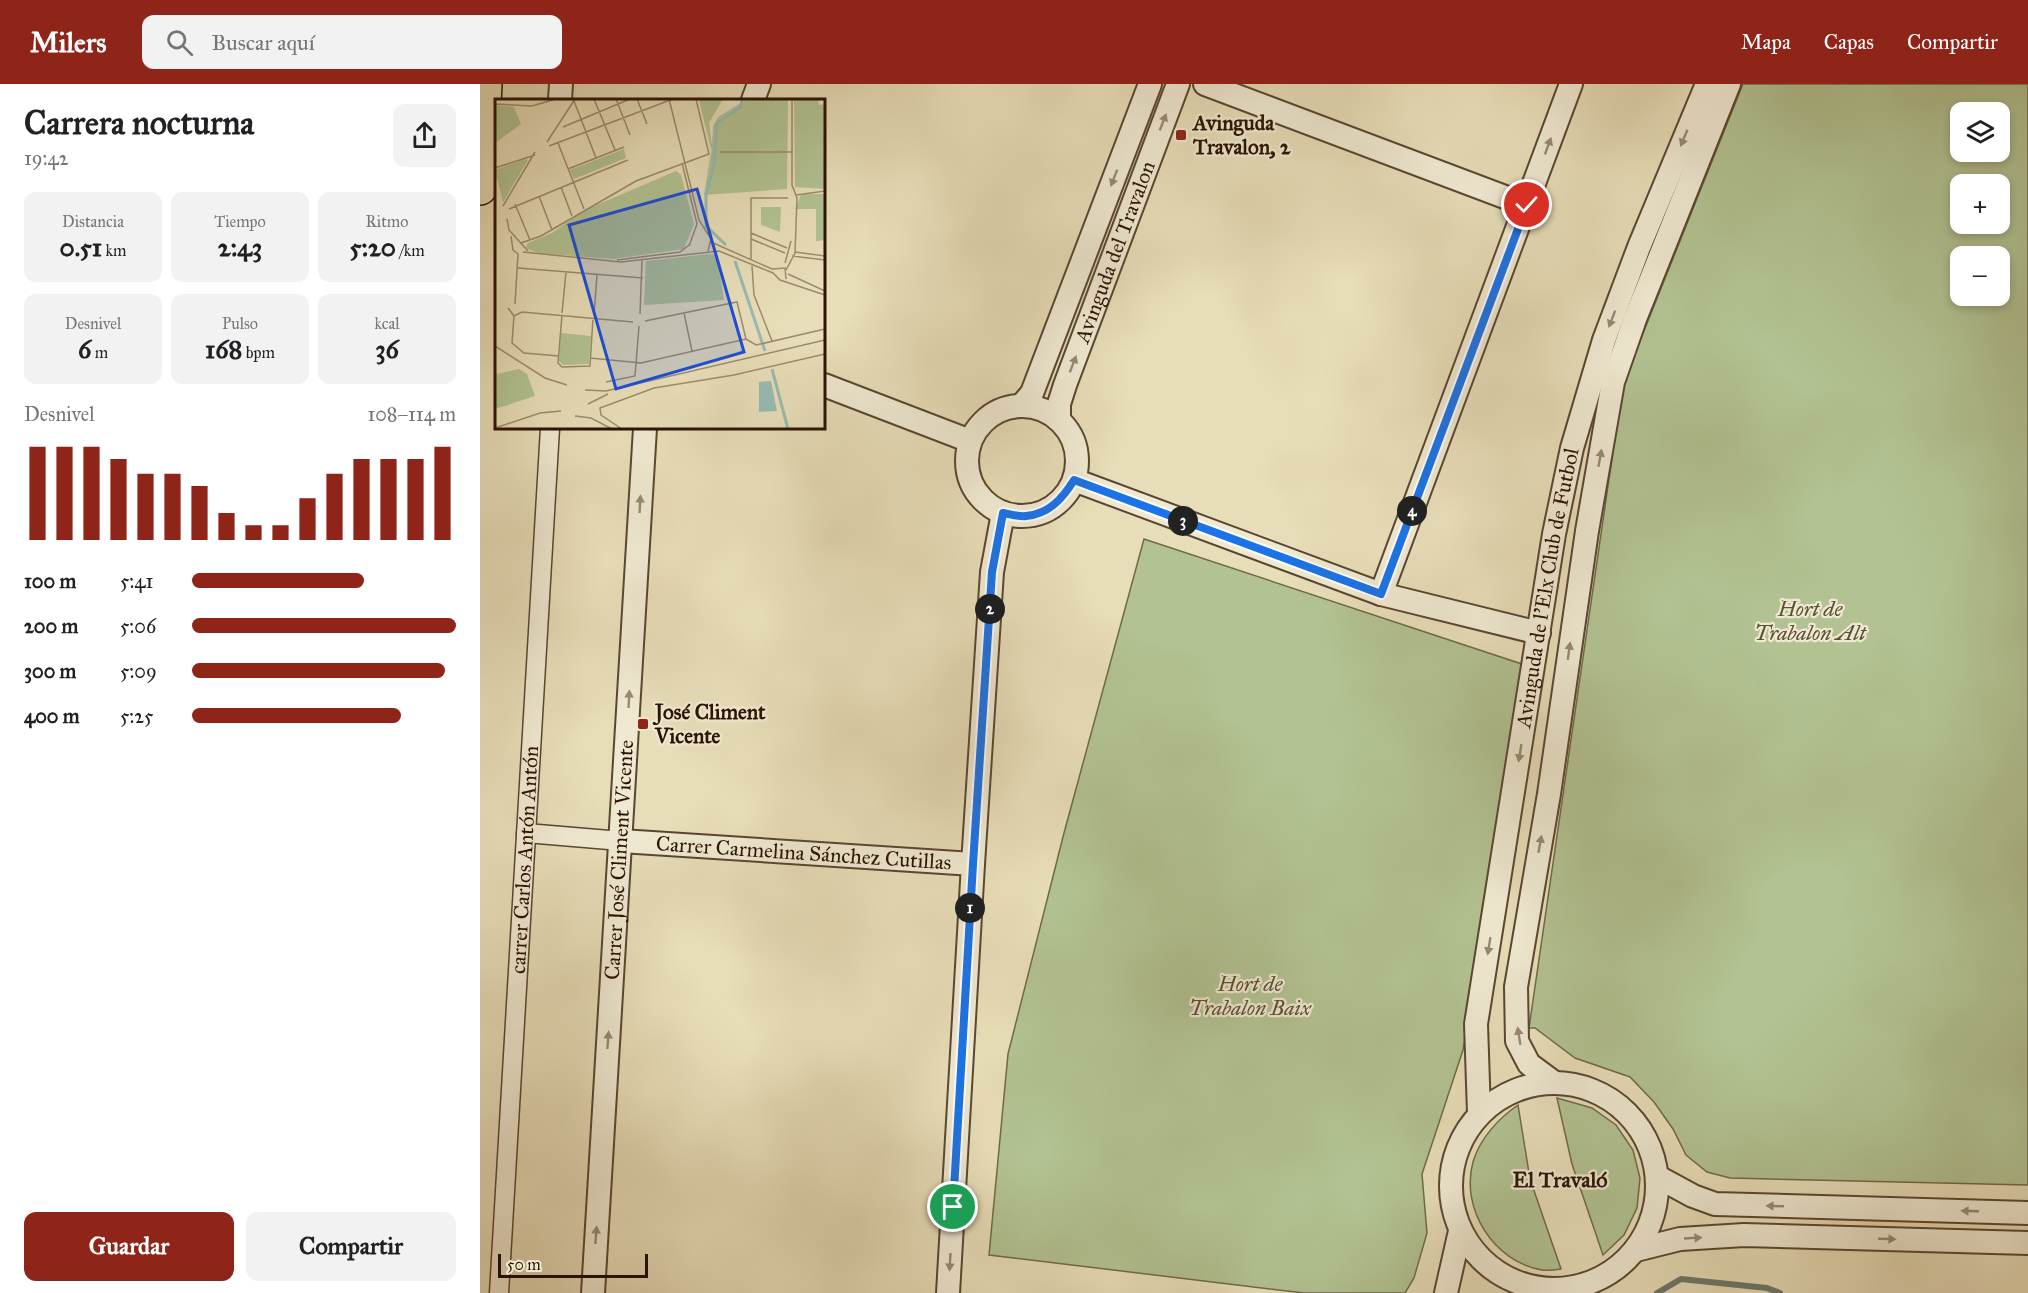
<!DOCTYPE html>
<html lang="es">
<meta charset="utf-8">
<style>
:root{--surface:#fff;--page:#f2f2f2;--text:#202124;--muted:#757577;--accent:#8f2418}
body{margin:0;font-family:"IM FELL Great Primer",serif;background:var(--page);color:var(--text);height:100vh;display:flex;flex-direction:column;font-size:22px;white-space:nowrap}
*{box-sizing:border-box;margin:0}
p{font-size:20px;color:var(--muted)}
.icon{flex:none;width:33px;height:33px;fill:none;stroke:currentColor;stroke-width:2;stroke-linecap:round;stroke-linejoin:round}
.map{position:relative;flex:1;overflow:hidden}
.side{display:flex;flex-direction:column;background:var(--surface);width:480px}
.side>*{flex:none}
.buttons{position:absolute;left:1470px;top:18px;display:grid;gap:12px}
.buttons a{display:grid;place-items:center;width:60px;height:60px;border-radius:12px;background:var(--surface);box-shadow:0 3px 9px #0003;font-size:30px}
.scale{position:absolute;left:18px;bottom:15px;width:150px;box-sizing:border-box;padding-left:6px;border:3px solid #2b1302;border-top:0;font-size:16px;line-height:21px;white-space:nowrap;color:#2b1302;-webkit-text-stroke:4px #efe9d1;paint-order:stroke}
.pin{position:absolute;display:grid;place-items:center;width:51px;height:51px;color:#fff;margin:-26px;border:3px solid #fff;border-radius:50%;box-shadow:0 2px 6px #0007}
.km{position:absolute;width:30px;height:30px;margin:-15px;border-radius:50%;background:#222;color:#fff;font-size:16px;line-height:30px;text-align:center}
.round{display:grid;place-items:center;flex:none;width:63px;height:63px;border-radius:12px;background:var(--page)}
.head{display:flex;align-items:center;justify-content:space-between;height:102px;padding:0 24px}
h1{font-size:33px;font-weight:700;line-height:45px}
.stats{display:grid;grid-template-columns:repeat(3,1fr);gap:9px;height:102px;padding:6px 24px}
.stats div{display:grid;align-content:center;border-radius:12px;background:var(--page);text-align:center}
.stats b{font-size:26px;font-weight:700}
.stats small{font-size:16px;font-weight:400}
.stats p{font-size:16px}
.chart{height:168px;padding:12px 24px}
.chart p{display:flex;justify-content:space-between}
.chart svg{width:100%;height:108px;margin-top:6px;stroke:var(--accent);stroke-width:6}
.action{display:flex;gap:12px;margin-top:auto;padding:12px 24px}
.action a{flex:1;height:69px;border-radius:12px;background:var(--accent);color:#fff;font-size:24px;font-weight:700;line-height:69px;text-align:center}
.action a+a{background:var(--page);color:var(--text)}
ul{padding:0 24px;list-style:none;font-size:20px}
li{display:grid;grid-template-columns:96px 72px 1fr;align-items:center;height:45px}
li i{height:15px;border-radius:8px;background:var(--accent)}
header{display:flex;align-items:center;gap:36px;box-sizing:border-box;height:84px;padding:0 30px;background:var(--accent);color:#fff}
header strong{font-size:28px}
nav{display:flex;gap:33px;margin-inline-start:auto;font-size:21px}
.search{width:420px;height:54px;background:var(--page);display:flex;align-items:center;gap:15px;box-sizing:border-box;padding:0 21px;border-radius:12px;color:var(--muted);font-size:22px}
main{display:flex;flex:1;min-height:0}
.map>svg:first-child{display:block}
.green{fill:#b2c292;stroke:#6e6a4a;stroke-width:1.5;fill-rule:evenodd}
.lines{fill:none;stroke-linecap:round;stroke-linejoin:round}
.stream{stroke:#6c786b;stroke-width:6}
.pedestrian-casing{stroke:#5a4630;stroke-width:21}
.minor-casing{stroke:#5a4630;stroke-width:26}
.trunk-casing{stroke:#2b1302;stroke-width:36}
.pedestrian{stroke:#efe9d1;stroke-width:18}
.minor{stroke:#efe9d1;stroke-width:22}
.trunk{stroke:#e7ddb8;stroke-width:33}
.oneway{fill:#978974}
.route-casing{stroke:#fff;stroke-width:12}
.route{stroke:#1a73e8;stroke-width:8}
.poi-dot{fill:#8f2418;stroke:#efe9d1;stroke-width:2}
.labels{text-anchor:middle;stroke-width:4.5;stroke-linejoin:round;paint-order:stroke}
.poi-label{font-size:21px;font-weight:bold;fill:#2b1302;stroke:#efe9d1;text-anchor:start}
.street-label{font-size:21px;fill:#2b1302;stroke:#efe9d1}
.park-label{font-size:21px;font-style:italic;fill:#5a5034;stroke:#efe9d1}
.neighbourhood-label{font-size:22px;font-weight:bold;fill:#2b1302;stroke:#efe9d1}
.inset-river{fill:none;stroke:#97bbb1;stroke-width:3}
.inset-road{fill:none;stroke:#9c8c6f;stroke-width:1.5}
.view{fill:#1d4ed8;fill-opacity:0.15;stroke:#1d4ed8;stroke-width:3}
.inset-edge{fill:none;stroke:#2b1302;stroke-width:3}
</style>
<header>
<strong>Milers</strong>
<div class="search"><svg class="icon" aria-label="search" viewBox="0 0 24 24"><circle cx="10" cy="10" r="6"/><path d="M15 15l6 6"/></svg>Buscar aquí</div>
<nav><a>Mapa</a><a>Capas</a><a>Compartir</a></nav>
</header>
<main>
<section class="side">
<div class="head"><div><h1>Carrera nocturna</h1><p>19:42</p></div><a class="round"><svg class="icon" aria-label="share" viewBox="0 0 24 24"><path d="M12 15V3M7 8l5-5 5 5M5 13v7h14v-7"/></svg></a></div>
<div class="stats">
<div><p>Distancia</p><b>0.51<small> km</small></b></div>
<div><p>Tiempo</p><b>2:43</b></div>
<div><p>Ritmo</p><b>5:20<small> /km</small></b></div>
</div>
<div class="stats">
<div><p>Desnivel</p><b>6<small> m</small></b></div>
<div><p>Pulso</p><b>168<small> bpm</small></b></div>
<div><p>kcal</p><b>36</b></div>
</div>
<div class="chart"><p><span>Desnivel</span>108–114 m</p>
<svg viewBox="0 0 160 44" preserveAspectRatio="none"><path d="M5 44V6M15 44V6M25 44V6M35 44V11M45 44V17M55 44V17M65 44V22M75 44V33M85 44V38M95 44V38M105 44V27M115 44V17M125 44V11M135 44V11M145 44V11M155 44V6"/></svg>
</div>
<ul>
<li><b>100 m</b>5:41<i style="width:65%"></i></li>
<li><b>200 m</b>5:06<i style="width:100%"></i></li>
<li><b>300 m</b>5:09<i style="width:96%"></i></li>
<li><b>400 m</b>5:25<i style="width:79%"></i></li>
</ul>
<div class="action"><a>Guardar</a><a>Compartir</a></div>
</section>
<div class="map">
<svg width="1548" height="1209" viewBox="0 0 1548 1209">
<rect width="100%" height="100%" fill="#e7ddb8"/>
<filter id="stains"><feTurbulence type="fractalNoise" baseFrequency=".00333" numOctaves="4"/><feColorMatrix values="0 0 0 0 .2 0 0 0 0 .09 0 0 0 0 .02 0 0 0 .5 -.17"/></filter>
<radialGradient id="worn" r=".72"><stop offset=".6" stop-color="#630" stop-opacity="0"/><stop offset="1" stop-color="#630" stop-opacity=".3"/></radialGradient>
<g class="green">
<path d="M1263 0H1548V1101L1250 1094 1227 1088 1206 1071 1193 1045 1174 1018 1150 993 1095 974 1055 944H1049L1143 299ZM1480 28H1520V68H1480ZM1480 100H1520V140H1480ZM1480 172H1520V212H1480Z"/>
<polygon points="664,455 1048,582 983,966 942,1090 947,1149 934,1194 925,1209 824,1209 509,1171 528,970 584,749"/>
<polygon points="1077,1014 1112,1024 1136,1041 1153,1066 1160,1094 1157,1124 1144,1151 1123,1171 1092,1080"/>
<path d="M1038 1021 1050 1095 1081 1185C1075 1186 1068 1187 1062 1186 1014 1178 980 1125 993 1078 1000 1054 1019 1034 1038 1021Z"/>
</g>
<g class="lines">
<polyline class="stream" points="1177,1209 1201,1195 1287,1204 1300,1209"/>
<g class="pedestrian-casing">
<g id="pedestrian">
<polyline points="46,749 141,757"/>
<path id="s1" d="M19 1209 70 344"/>
</g>
</g>
<g class="minor-casing">
<g id="minor">
<polyline points="725,0 1046,121"/>
<polyline points="80,16 81,0"/>
<polyline points="273,16 279,0"/>
<polyline points="344,301 490,357"/>
<polyline points="541,322 552,309 670,0"/>
<circle cx="542" cy="377" r="55"/>
<path id="s2" d="M579 336V320L585 301 698 0"/>
<polyline points="594,396 901,510 1059,549"/>
<polyline points="901,510 1091,0"/>
<path id="s3" d="M141 757 493 780"/>
<polyline points="1072,997 1049,980 1037,957 1036,903 1069,710 1107,447 1133,298 1155,235 1249,0"/>
<circle cx="1074" cy="1102" r="103"/>
<path id="s4" d="M999 1029 996 940 1074 450 1092 364 1124 256 1159 163 1227 0"/>
<polyline points="1178,1093 1213,1112 1235,1120 1548,1129"/>
<polyline points="1156,1166 1200,1155 1264,1151 1548,1159"/>
<path id="s5" d="M113 1209 165 344"/>
<polyline points="468,1209 493,780 512,488 523,429"/>
<polyline points="966,1209 980,1147"/>
</g>
</g>
<g class="trunk-casing">
<polyline id="trunk" points="0,104 5,0"/>
</g>
<use href="#pedestrian" class="pedestrian"/>
<use href="#minor" class="minor"/>
<use href="#trunk" class="trunk"/>
</g>
<defs><path id="oneway-solid" d="M-6-.8H1V-3.2L6.5 0L1 3.2V.8H-6Z" transform="scale(1.5)"/></defs>
<g class="oneway">
<use href="#oneway-solid" transform="translate(683 38) rotate(-69)"/>
<use href="#oneway-solid" transform="translate(1204 54) rotate(113)"/>
<use href="#oneway-solid" transform="translate(1068 62) rotate(-70)"/>
<use href="#oneway-solid" transform="translate(634 94) rotate(111)"/>
<use href="#oneway-solid" transform="translate(1132 235) rotate(111)"/>
<use href="#oneway-solid" transform="translate(593 280) rotate(-69)"/>
<use href="#oneway-solid" transform="translate(1120 374) rotate(-80)"/>
<use href="#oneway-solid" transform="translate(160 420) rotate(-87)"/>
<use href="#oneway-solid" transform="translate(1089 567) rotate(-82)"/>
<use href="#oneway-solid" transform="translate(149 615) rotate(-87)"/>
<use href="#oneway-solid" transform="translate(1040 669) rotate(99)"/>
<use href="#oneway-solid" transform="translate(1060 760) rotate(-80)"/>
<use href="#oneway-solid" transform="translate(1009 862) rotate(99)"/>
<use href="#oneway-solid" transform="translate(1039 952) rotate(-99)"/>
<use href="#oneway-solid" transform="translate(128 956) rotate(-86)"/>
<use href="#oneway-solid" transform="translate(1295 1122) rotate(-178)"/>
<use href="#oneway-solid" transform="translate(1490 1127) rotate(-178)"/>
<use href="#oneway-solid" transform="translate(116 1151) rotate(-86)"/>
<use href="#oneway-solid" transform="translate(1213 1154) rotate(-3)"/>
<use href="#oneway-solid" transform="translate(1407 1155) rotate(2)"/>
<use href="#oneway-solid" transform="translate(470 1178) rotate(93)"/>
</g>
<g class="lines">
<g class="route-casing">
<path id="route" d="M473 1123 493 780 512 488 523 429C530 430 539 433 546 432 569 430 583 414 594 396L901 510 1047 121"/>
</g>
<use href="#route" class="route"/>
</g>
<g class="poi-dot">
<rect x="695" y="45" width="12" height="12" rx="3"/>
<rect x="157" y="634" width="12" height="12" rx="3"/>
</g>
<g class="labels">
<g class="poi-label">
<text x="713" y="46">Avinguda<tspan x="713" dy="24">Travalon, 2</tspan></text>
<text x="175" y="635">José Climent<tspan x="175" dy="24">Vicente</tspan></text>
</g>
<g class="street-label">
<text dy="7" stroke="none"><textPath href="#s2" startOffset="178">Avinguda del Travalon</textPath></text>
<text dy="7" stroke="none"><textPath href="#s4" startOffset="531">Avinguda de l'Elx Club de Futbol</textPath></text>
<text dy="7" stroke="none"><textPath href="#s3" startOffset="183">Carrer Carmelina Sánchez Cutillas</textPath></text>
<text dy="7" stroke="none"><textPath href="#s1" startOffset="434">carrer Carlos Antón Antón</textPath></text>
<text dy="7" stroke="none"><textPath href="#s5" startOffset="434">Carrer José Climent Vicente</textPath></text>
</g>
<g class="park-label">
<text x="1330" y="532">Hort de<tspan x="1330" dy="24">Trabalon Alt</tspan></text>
<text x="770" y="907">Hort de<tspan x="770" dy="24">Trabalon Baix</tspan></text>
</g>
<g class="neighbourhood-label">
<text x="1080" y="1103">El Travaló</text>
</g>
</g>
<g transform="translate(15 15)">
<rect width="330" height="330" fill="#e7ddb8"/>
<path d="M228 0 214 24 217 46 218 27 223 18 252 0H293L292 90 209 96 217 47 216 50 204 1ZM299 0H328L323 2 324 6 330 5V90L300 88ZM0 6 19 8 26 25 0 44ZM129 50 131 59 79 80 75 71ZM30 60 33 61 8 103 0 71ZM181 72 186 76 199 125 189 150 118 160 43 154 31 149 33 144 57 134 90 111ZM306 95H330V141L321 142V110H301ZM266 108H286L285 133 266 126ZM214 155 222 156 229 201 149 206 151 162ZM66 234 96 237 94 265 68 266 64 262ZM0 270 2 275 24 270 32 275 40 297 0 310Z" fill="#b2c292"/>
<path d="M276 282 282 312 264 313V283Z" fill="#97bbb1"/>
<path class="inset-river" d="M231 146 211 127V96L219 66 222 24 246 8 247 0M240 162 270 252M277 270 293 330"/>
<path class="inset-road" d="M99 0 120 51M121 0 135 36M142 0 152 25M174 0 204 121 216 140 213 152M79 2 101 59M0 5 37 7 61 0M68 28 135 0M52 43 80 0M63 44 89 110M54 47 178 0M225 53H298M187 64 202 125 194 147M0 69 40 56M73 70 129 48M66 88 77 117M301 96 330 92M44 97 57 131M20 105 35 141M8 107 40 53M14 110 133 61M12 120 14 131 33 152M256 134 292 149M16 137 18 151 23 155M256 140 290 154M216 143 277 170 290 169 291 180M26 144 46 137 141 82 214 55 201 0M28 153 126 163 224 152 278 174 285 181 330 196M300 153 330 157M297 157 330 161M256 160V99H293M122 161 185 153 194 146M290 164 296 142M257 167 259 196 277 242M23 169 148 179M291 171 300 154 302 99 297 86V0M293 175 330 192M20 205 23 155M13 209 19 217 27 213 138 223M67 214 71 173M189 214 197 252M145 215 147 161M67 216 63 264 67 268 95 267 98 219M99 216 102 176M19 217 17 244 29 254 64 257M150 222 242 203 251 240M251 240 261 246 330 230M0 247 50 279 72 286M95 259 146 264 251 240M111 283 140 277 144 227M90 291 111 292 330 241M93 305 113 295M80 317 96 319 117 330M0 329 45 314 66 312M127 330 106 316 105 309 159 289 239 276 330 255"/>
<path class="view" d="M202 90 249 253 121 290 74 126Z"/>
<rect width="330" height="330" class="inset-edge"/>
</g>
<rect width="100%" height="100%" filter="url(#stains)"/>
<rect width="100%" height="100%" fill="url(#worn)"/>
</svg>
<div class="buttons">
<a><svg class="icon" aria-label="layers" viewBox="0 0 24 24"><path d="M12 4l9 5-9 5-9-5zM3 14l9 5 9-5"/></svg></a>
<a>+</a>
<a>−</a>
</div>
<div class="scale">50 m</div>
<div class="pin" style="left:473px;top:1123px;background:#1e9e55"><svg class="icon" aria-label="arrive" viewBox="0 0 24 24"><path d="M6 21V4h12l-3 4 3 4H6"/></svg></div>
<div class="pin" style="left:1047px;top:121px;background:#d93025"><svg class="icon" aria-label="check" viewBox="0 0 24 24"><path d="M5 12l5 5 9-10"/></svg></div>
<b class="km" style="left:490px;top:824px">1</b>
<b class="km" style="left:510px;top:525px">2</b>
<b class="km" style="left:703px;top:437px">3</b>
<b class="km" style="left:932px;top:427px">4</b>
</div>
</main>
